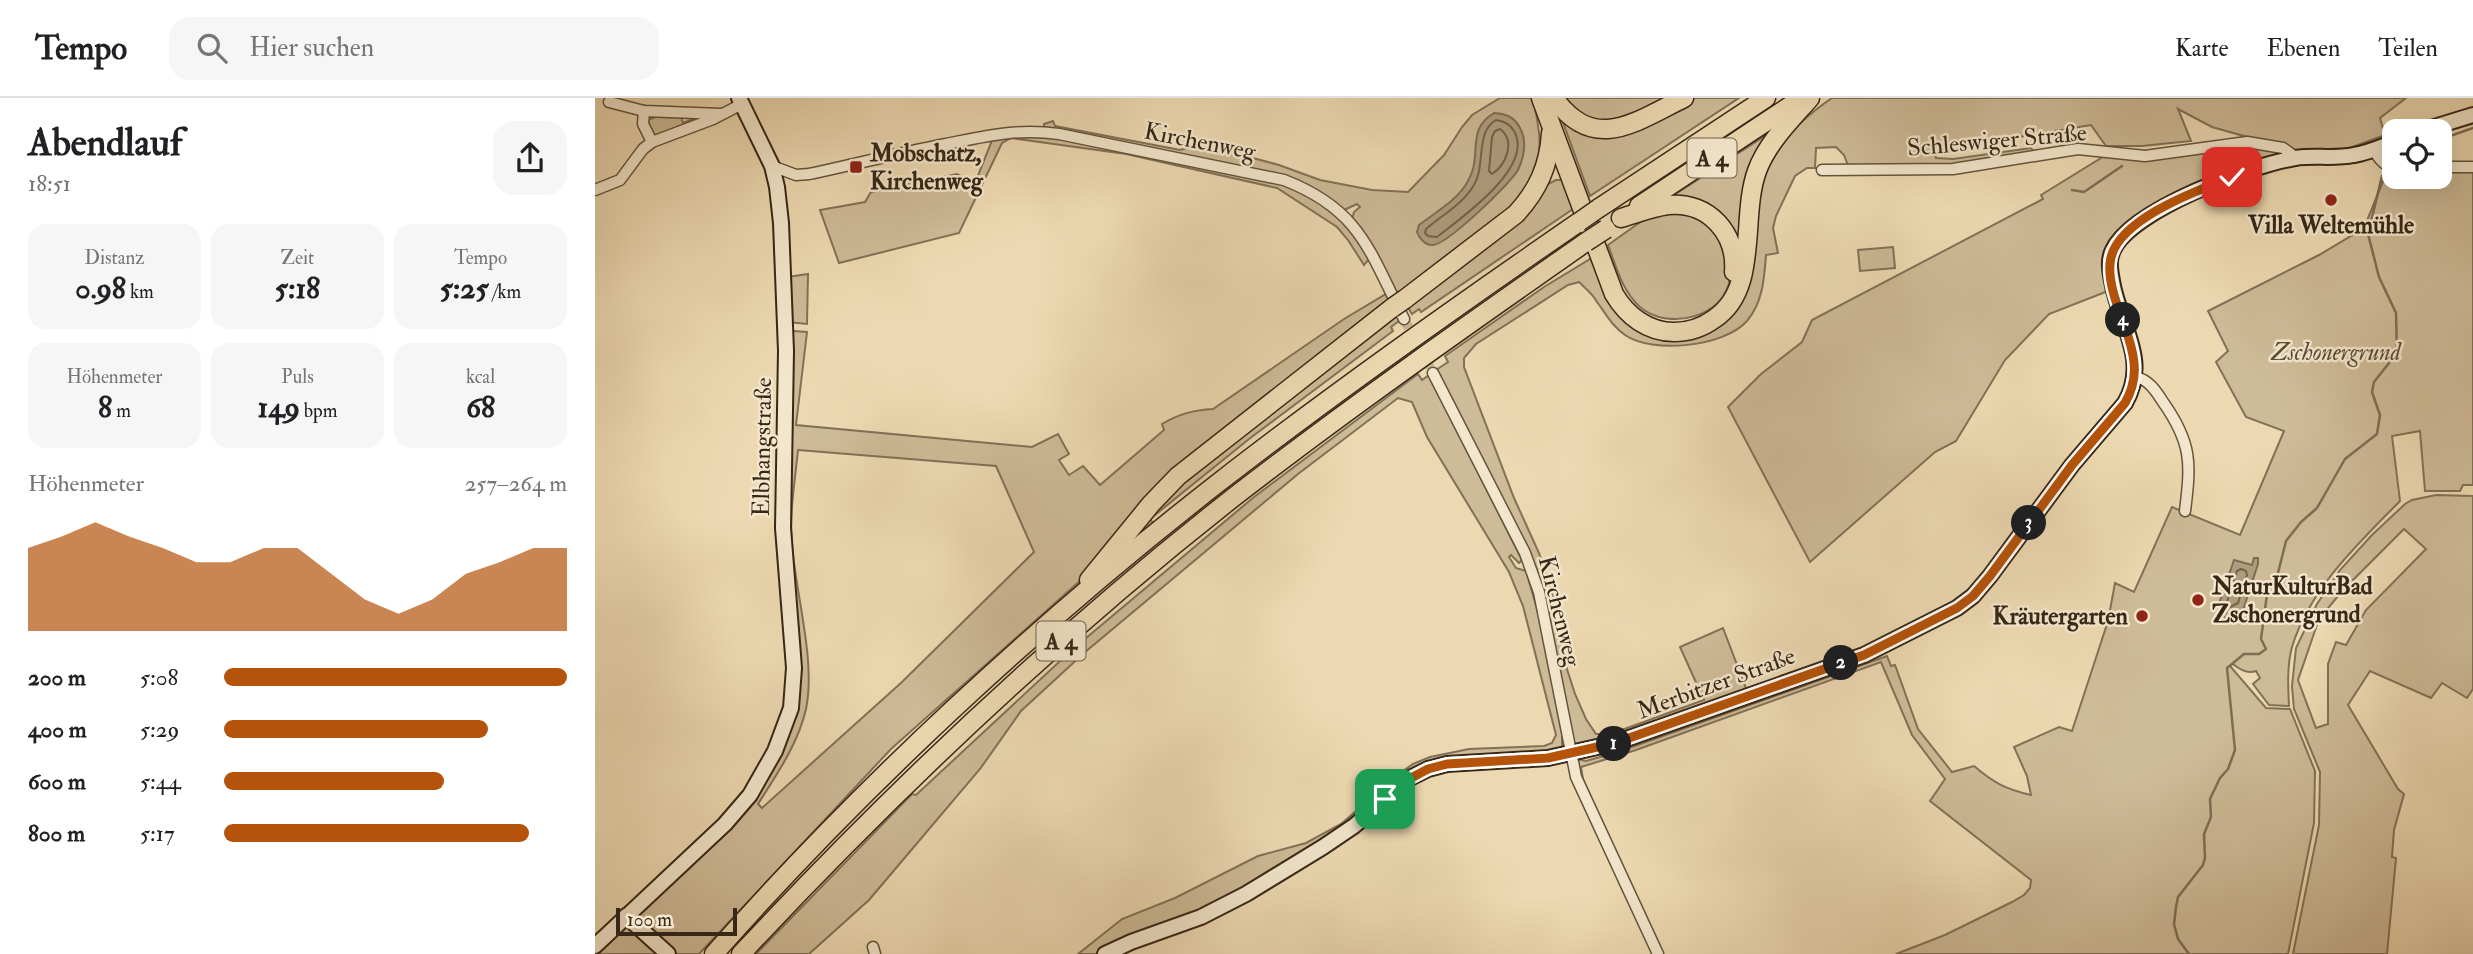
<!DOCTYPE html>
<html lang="de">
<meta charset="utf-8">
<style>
:root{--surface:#fff;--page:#f6f6f6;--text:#202124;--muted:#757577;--line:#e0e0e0;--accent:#b45309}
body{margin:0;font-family:"IM FELL Double Pica",serif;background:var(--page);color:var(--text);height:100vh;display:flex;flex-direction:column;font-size:26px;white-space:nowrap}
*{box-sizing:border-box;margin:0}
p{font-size:23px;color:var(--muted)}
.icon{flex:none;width:38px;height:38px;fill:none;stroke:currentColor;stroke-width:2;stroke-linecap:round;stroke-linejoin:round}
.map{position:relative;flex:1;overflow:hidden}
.panel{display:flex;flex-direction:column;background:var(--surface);width:595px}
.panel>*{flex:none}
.fabs{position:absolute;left:1787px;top:21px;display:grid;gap:14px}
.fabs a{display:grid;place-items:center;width:70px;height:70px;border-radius:14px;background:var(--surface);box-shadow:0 7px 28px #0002;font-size:35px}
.scale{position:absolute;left:21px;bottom:18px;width:121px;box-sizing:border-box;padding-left:7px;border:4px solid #372717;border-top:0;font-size:19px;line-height:24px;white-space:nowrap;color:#372717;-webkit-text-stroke:5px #f3e6cc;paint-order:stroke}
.pin{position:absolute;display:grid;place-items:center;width:60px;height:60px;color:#fff;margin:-30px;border-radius:14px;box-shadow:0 4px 10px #0006}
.km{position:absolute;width:35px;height:35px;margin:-18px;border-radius:50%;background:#222;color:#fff;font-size:19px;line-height:35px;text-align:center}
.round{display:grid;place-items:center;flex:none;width:74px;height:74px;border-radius:21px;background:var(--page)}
.summary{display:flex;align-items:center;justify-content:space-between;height:119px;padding:0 28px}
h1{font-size:38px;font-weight:700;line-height:52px}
.metrics{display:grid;grid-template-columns:repeat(3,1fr);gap:10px;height:119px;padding:7px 28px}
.metrics div{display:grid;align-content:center;border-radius:18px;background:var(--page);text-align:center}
.metrics b{font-size:30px;font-weight:700}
.metrics small{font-size:19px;font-weight:400}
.metrics p{font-size:19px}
.chart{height:196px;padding:14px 28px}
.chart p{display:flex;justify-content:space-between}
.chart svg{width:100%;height:126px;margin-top:7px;fill:var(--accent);opacity:.7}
ul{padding:0 28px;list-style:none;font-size:23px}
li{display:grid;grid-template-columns:112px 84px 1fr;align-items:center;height:52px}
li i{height:18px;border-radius:9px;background:var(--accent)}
header{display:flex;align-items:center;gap:42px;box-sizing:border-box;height:98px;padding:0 35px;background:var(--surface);border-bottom:2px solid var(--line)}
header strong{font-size:33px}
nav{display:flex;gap:38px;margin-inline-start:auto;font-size:24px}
.search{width:490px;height:63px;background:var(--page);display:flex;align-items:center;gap:18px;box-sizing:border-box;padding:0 24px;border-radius:21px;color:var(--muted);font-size:26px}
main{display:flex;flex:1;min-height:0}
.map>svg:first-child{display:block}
.green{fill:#cebb97;stroke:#827157;stroke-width:2;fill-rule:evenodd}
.water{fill:#af9c7d;stroke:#7f6d54;stroke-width:2}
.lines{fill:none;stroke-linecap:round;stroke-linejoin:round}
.shore{stroke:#73624a;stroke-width:2}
.stream{stroke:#7f6d54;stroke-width:2.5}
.street-tunnel{stroke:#c9b592;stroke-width:10;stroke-dasharray:10 5;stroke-linecap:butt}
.street-casing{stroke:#64543e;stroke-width:13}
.secondary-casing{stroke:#372717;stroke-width:18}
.highway-casing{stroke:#372717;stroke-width:21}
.street{stroke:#f3e6cc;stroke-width:10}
.secondary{stroke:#f3e6cc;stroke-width:14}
.highway{stroke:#edd9b1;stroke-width:18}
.highway-bridge-casing{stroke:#372717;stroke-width:21;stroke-linecap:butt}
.highway-bridge{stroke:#edd9b1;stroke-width:18}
.route-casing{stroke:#fff;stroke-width:14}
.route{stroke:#b45309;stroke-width:9}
.poi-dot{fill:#8f2418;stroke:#f3e6cc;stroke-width:2.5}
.labels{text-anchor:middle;stroke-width:5;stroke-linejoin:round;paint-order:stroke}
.shield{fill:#f3e6cc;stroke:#6f604d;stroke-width:2}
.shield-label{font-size:23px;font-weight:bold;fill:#372717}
.street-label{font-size:24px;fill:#372717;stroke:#f3e6cc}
.poi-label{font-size:24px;font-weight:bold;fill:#372717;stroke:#f3e6cc;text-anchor:start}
.park-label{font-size:24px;font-style:italic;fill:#5d4c37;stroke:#f3e6cc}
</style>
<header>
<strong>Tempo</strong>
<div class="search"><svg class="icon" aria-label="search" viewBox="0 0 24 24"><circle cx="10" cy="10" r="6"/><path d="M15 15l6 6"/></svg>Hier suchen</div>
<nav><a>Karte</a><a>Ebenen</a><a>Teilen</a></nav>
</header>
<main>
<section class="panel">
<div class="summary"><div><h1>Abendlauf</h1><p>18:51</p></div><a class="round"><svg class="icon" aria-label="share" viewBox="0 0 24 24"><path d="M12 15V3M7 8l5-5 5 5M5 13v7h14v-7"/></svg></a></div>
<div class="metrics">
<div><p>Distanz</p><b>0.98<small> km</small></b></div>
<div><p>Zeit</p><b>5:18</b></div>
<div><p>Tempo</p><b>5:25<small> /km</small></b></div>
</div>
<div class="metrics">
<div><p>Höhenmeter</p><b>8<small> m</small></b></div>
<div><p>Puls</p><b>149<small> bpm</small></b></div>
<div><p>kcal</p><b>68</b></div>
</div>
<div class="chart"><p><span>Höhenmeter</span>257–264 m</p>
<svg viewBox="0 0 160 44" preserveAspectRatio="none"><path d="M0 44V15L10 11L20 6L30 11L40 15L50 20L60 20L70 15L80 15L90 24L100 33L110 38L120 33L130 24L140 20L150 15L160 15V44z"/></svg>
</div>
<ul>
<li><b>200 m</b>5:08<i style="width:100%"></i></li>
<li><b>400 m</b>5:29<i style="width:77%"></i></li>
<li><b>600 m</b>5:44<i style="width:64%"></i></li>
<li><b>800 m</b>5:17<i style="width:89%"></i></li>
</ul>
</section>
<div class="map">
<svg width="1878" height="856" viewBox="0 0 1878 856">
<rect width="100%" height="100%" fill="#edd9b1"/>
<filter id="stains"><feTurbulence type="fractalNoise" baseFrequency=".00286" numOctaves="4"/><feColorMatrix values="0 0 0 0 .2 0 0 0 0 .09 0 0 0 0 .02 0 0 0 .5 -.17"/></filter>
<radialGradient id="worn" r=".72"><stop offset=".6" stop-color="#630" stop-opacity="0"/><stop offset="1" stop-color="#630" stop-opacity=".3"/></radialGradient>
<g class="green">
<path d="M905 0H938C943 25 949 49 940 75 927 112 837 171 803 197L766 131 757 121 759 114 765 109 762 106 749 112 716 89 691 79 449 29V26L458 23 460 28 585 52 605 46 684 67 725 82 777 92 813 94 849 57 867 29 877 17Z"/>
<polygon points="964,0 1079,0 1007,29"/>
<polygon points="1095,0 1144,0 995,98 966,19 991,33"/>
<path d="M1237 0H1811L1785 20 1790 37 1752 51 1706 54 1617 29 1583 11 1596 43 1547 48H1511L1496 27 1339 53 1341 60 1358 61 1436 50 1440 55 1361 69 1254 70 1249 57 1241 49 1221 50 1220 70H1212L1200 78 1181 118 1178 130 1183 155 1171 157C1169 181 1168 204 1152 223 1129 249 1057 256 1030 237 1017 228 1011 216 1002 204 998 196 990 190 984 184L973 187 881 246 869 260V269L919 400 944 455 961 508 971 568 980 596 991 621 1001 636H1012L1014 643 980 647 976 642 947 496 841 272 853 264 850 258 949 189 1000 158 1015 198 1064 237 1136 218C1152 192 1151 180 1155 151 1158 132 1159 111 1164 92 1172 52 1205 22 1237 0Z"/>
<polygon points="98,16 116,17 62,38 53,31 53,22 65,17 90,18 86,19 88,25 98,21"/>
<polygon points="1185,28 1173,44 1145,162 1135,135 1070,103"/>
<path d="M416 37 450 38 687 85C726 100 753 125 775 160L769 167 753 142 742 129 682 90 531 56 416 40 407 45 364 135 244 165 225 112 270 104 276 94 362 76 380 85 398 40Z"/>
<polygon points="1653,49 1686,54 1686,59 1520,138 1509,156 1513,193 1454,216 1410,262 1361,343 1340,354 1215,464 1133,309 1166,276 1207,244 1217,222 1448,101 1446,97 1511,57"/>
<path d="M1845 73H1878V387H1868L1865 393H1830L1825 333 1797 338 1805 403C1764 445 1715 490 1697 549 1692 567 1693 589 1694 608L1674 607 1658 586 1665 580 1661 573C1652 576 1645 572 1638 566L1635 568 1671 610 1695 611 1720 673 1719 725 1693 856H1301L1350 837 1417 804 1429 797 1435 790 1436 782 1335 703 1350 681 1317 637 1286 564 1041 652 986 669 988 681 998 705 983 678 982 661 991 663 1023 654 1292 558 1296 568 1300 567 1323 631 1357 674 1379 668C1399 685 1410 691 1436 697L1432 678 1419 649 1464 629 1477 633 1513 523 1520 485 1539 494 1577 409 1645 437 1689 333 1651 319 1621 264 1633 253 1613 213 1724 157 1769 130 1791 76H1799V79H1844Z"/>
<polygon points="961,82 968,82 981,109 826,214 824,211 817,216 812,208 949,88"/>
<path d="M1085 110 1124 132C1128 146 1136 165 1135 179 1131 220 1072 233 1045 209 1027 193 1021 168 1013 147L1058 115Z"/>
<polygon points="1298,149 1300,170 1265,173 1263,152"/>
<polygon points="213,176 212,226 193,224 192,179"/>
<path d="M791 196 795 203 613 345 496 473 296 651 104 856H81L45 826 43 815 133 728 195 628 192 425 197 318 194 308 193 238 199 233 212 234 201 327 437 349 463 336 474 356 464 362 474 377 488 368 505 387 569 332 567 326C584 316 598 312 618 311L749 221ZM203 352 401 368 439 454 307 584 167 710 163 706C182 676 203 646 211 611 221 564 201 497 197 447 194 416 200 383 203 352Z"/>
<polygon points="801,216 804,223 796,229 798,233 654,341 555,421 558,425 538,441 547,427 593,377"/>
<polygon points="823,276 827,282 834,277 927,462 924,465 916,457 914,459 921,470 931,473 946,525 967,635 967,648 963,653 854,662 793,694 789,693 782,699 784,702 731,741 603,816 504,856 483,856 527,821 580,800 663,758 711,745 746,726 804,676 818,666 835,659 874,651 949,648 957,645 961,637 928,508 914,474 832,339 817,304 803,300 703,376 489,555 426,613 385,671 274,802 214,856 161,856 317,696 321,697 478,551 659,399"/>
<path d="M1841 397 1878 398V591L1872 600 1847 585 1836 600 1775 573 1753 607 1803 691 1809 696 1799 732 1797 759 1801 760 1792 856H1698L1724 727 1725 674 1699 611 1697 588 1701 550 1722 506 1745 472 1777 437 1810 406 1817 402ZM1809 431 1831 451 1771 512 1751 547 1741 544 1733 566V626L1721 630 1703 582 1724 521 1748 492Z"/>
<polygon points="1128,530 1152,593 1024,639 1021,634 1109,602 1085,549"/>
<polygon points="32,829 63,856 0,856 0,853 26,830"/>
</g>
<g class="water">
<path d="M899 15C912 16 919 19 925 30 932 43 929 59 923 72 915 86 851 148 837 147 830 147 824 140 822 134L824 127C841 114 863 102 873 83 888 58 870 32 899 15Z"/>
<polygon points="1659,460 1663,460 1663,466 1647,515 1642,514 1640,521 1632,521 1626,517 1625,503 1639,462 1657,467"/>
</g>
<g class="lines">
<g class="shore">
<path d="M901 22C909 23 915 26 919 33 940 69 866 120 842 139L833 138 830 135 831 131C847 117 868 106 879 87 891 67 880 34 901 22Z"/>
<path d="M905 31C921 43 911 67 897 76L894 73 897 39 900 33Z"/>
<polygon points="1646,471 1651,473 1652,477 1643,505 1635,509 1632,504 1642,473"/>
</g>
<g class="stream">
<polyline points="1844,42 1878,30"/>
<polyline points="1477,92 1489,94 1527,68"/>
<polyline points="1594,856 1583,841 1579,826 1581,809 1583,799 1608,767 1610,760 1609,736 1616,719 1615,701 1625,680 1633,671 1640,652 1632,570 1649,556 1664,556 1671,551 1666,541 1673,489 1682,479 1691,443 1706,424 1722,410 1750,361 1782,336 1785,317 1777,294 1779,284 1802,255 1801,215 1784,179 1773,136 1787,78"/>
</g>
<polyline class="street-tunnel" points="809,221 838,275"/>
<g class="street-casing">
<g id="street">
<polyline points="14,4 49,13 126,16"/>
<polyline points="49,13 48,26 57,44"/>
<path d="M1778 51C1783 59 1789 69 1799 69"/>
<path d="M177 68 201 77 214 76C260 66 305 55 351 46 391 38 423 30 464 36L689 82C766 112 774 153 809 221"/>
<polyline points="1844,69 1878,69"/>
<polyline points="1227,72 1358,71 1483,51 1550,58 1652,44 1688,50 1702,60"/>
<polyline points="0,92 25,82 48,51 57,44 118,21 147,6"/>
<polyline points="838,275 930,455 944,494 981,679 1063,856"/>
<path d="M1541 279C1554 282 1561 293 1568 304 1597 345 1596 365 1590 413"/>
<polyline points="278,849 280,856"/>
</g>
</g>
<g class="secondary-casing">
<g id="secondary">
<polyline points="1826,33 1878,17"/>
<polyline points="31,818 73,856"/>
<polyline points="0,848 130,726 155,697 180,653 196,610 199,570 188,430 191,253 186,125 182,89 177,68 144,0"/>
<path d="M510 856 536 844 606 819 651 796 728 749 759 728 815 680 833 671 852 666 953 660 1020 645 1269 557 1362 510 1378 498 1395 478 1477 367 1530 305C1555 262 1524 226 1517 183 1515 172 1513 162 1518 152 1536 112 1657 67 1700 60 1719 57 1739 61 1759 57 1772 55 1786 49 1799 44"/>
</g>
</g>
<g class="highway-casing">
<g id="highway">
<path d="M946 0 1019 196C1032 218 1053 234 1079 234 1094 234 1108 229 1119 221 1165 191 1145 119 1162 73 1172 45 1196 22 1215 0"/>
<path d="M959 0C999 56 1040 24 1089 0"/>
<polyline points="1044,108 1207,0"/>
<polyline points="1004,110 1171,0"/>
<path d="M1026 120C1042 115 1058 109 1073 107 1114 103 1142 136 1139 174"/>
<path d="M810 201 921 116C943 92 954 68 956 35"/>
<polyline points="494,482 556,406 583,378 797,210"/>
<path d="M119 856C269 686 445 524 623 385 741 293 862 208 984 124"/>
<path d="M146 856C298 693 460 540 635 402 751 312 871 228 991 144"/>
</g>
</g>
<use href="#street" class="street"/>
<use href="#secondary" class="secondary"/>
<use href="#highway" class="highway"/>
<g class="highway-bridge-casing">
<g id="highway-bridge">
<polyline points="984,124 1004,110"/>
<polyline points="991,144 1011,131"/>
<polyline points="797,210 810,201"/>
</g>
</g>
<use href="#highway-bridge" class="highway-bridge"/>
</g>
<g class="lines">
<g class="route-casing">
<path id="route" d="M790 701 816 680 833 671 852 666 953 660 1020 645 1269 557 1362 510 1378 498 1395 478 1477 367 1530 305C1543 282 1541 263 1533 238 1526 216 1513 189 1515 166 1517 123 1603 92 1637 79"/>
</g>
<use href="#route" class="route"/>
</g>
<g class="poi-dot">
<rect x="254" y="62" width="14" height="14" rx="3.5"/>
<circle cx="1736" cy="102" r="7"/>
<circle cx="1603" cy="502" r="7"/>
<circle cx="1547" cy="518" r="7"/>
</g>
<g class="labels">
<g class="shield">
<rect x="1092.5" y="40.5" width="49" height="39" rx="5"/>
<rect x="441.5" y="523.5" width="49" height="39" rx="5"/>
</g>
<g class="shield-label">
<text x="1117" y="68">A 4</text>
<text x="466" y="551">A 4</text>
</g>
<g class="street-label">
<text transform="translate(1402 42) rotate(-5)" y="8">Schleswiger Straße</text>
<text transform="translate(605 43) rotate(11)" y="8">Kirchenweg</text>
<text transform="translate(167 349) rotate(-89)" y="8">Elbhangstraße</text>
<text transform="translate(965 513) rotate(76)" y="8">Kirchenweg</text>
<text transform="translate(1121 585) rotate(-20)" y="8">Merbitzer Straße</text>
</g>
<g class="poi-label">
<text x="275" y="63">Mobschatz,<tspan x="275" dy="28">Kirchenweg</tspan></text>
<text x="1736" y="135" text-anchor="middle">Villa Weltemühle</text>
<text x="1617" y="496">NaturKulturBad<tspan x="1617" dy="28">Zschonergrund</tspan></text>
<text x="1533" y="526" text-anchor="end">Kräutergarten</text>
</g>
<g class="park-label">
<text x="1741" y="262">Zschonergrund</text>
</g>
</g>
<rect width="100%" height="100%" filter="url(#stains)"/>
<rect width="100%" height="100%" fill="url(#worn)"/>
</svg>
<div class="fabs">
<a><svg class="icon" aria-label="locate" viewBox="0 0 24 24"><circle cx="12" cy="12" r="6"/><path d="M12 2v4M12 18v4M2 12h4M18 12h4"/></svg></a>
</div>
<div class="scale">100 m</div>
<div class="pin" style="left:790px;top:701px;background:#1e9e55"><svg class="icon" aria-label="arrive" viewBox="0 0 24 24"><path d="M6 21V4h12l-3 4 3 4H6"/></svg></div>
<div class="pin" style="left:1637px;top:79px;background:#d93025"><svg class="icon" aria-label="check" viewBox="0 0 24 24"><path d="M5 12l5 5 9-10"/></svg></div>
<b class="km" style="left:1019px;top:646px">1</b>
<b class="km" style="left:1246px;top:565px">2</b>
<b class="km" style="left:1434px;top:425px">3</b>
<b class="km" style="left:1528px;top:222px">4</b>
</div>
</main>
